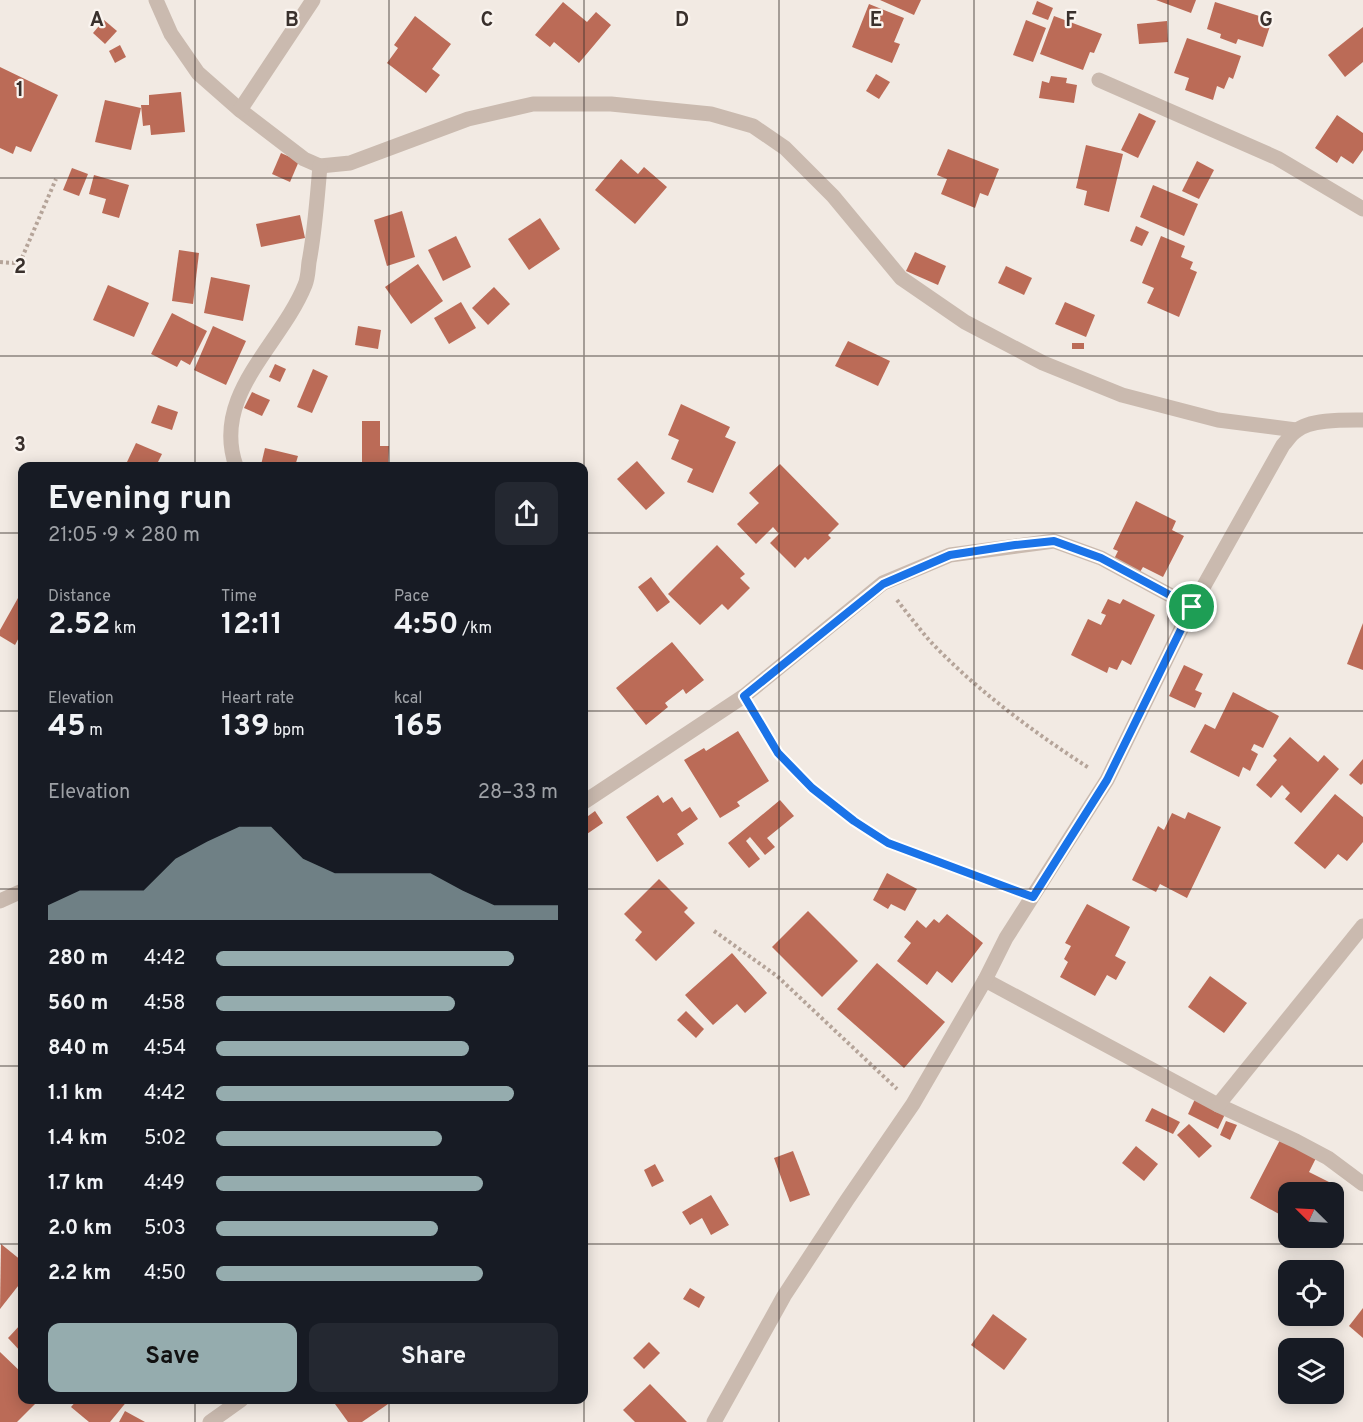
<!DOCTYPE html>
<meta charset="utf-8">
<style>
:root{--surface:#171b24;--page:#242831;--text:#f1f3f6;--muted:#9ea1a6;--accent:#95acae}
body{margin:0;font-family:Overpass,sans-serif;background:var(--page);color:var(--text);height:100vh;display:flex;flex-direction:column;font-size:22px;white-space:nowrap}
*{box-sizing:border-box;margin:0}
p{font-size:20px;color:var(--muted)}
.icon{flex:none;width:33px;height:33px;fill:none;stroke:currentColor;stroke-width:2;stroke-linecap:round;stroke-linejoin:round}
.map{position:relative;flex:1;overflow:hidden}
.sheet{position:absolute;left:18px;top:462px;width:570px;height:942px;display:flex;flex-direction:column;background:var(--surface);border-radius:12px;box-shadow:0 3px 15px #0003}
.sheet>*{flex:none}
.needle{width:39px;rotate:294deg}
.fabs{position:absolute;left:1278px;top:1182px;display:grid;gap:12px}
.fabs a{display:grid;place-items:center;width:66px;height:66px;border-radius:12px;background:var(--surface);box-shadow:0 3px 15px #0003;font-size:30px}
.pin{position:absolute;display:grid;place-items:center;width:51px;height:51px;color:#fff;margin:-26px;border:3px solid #fff;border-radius:50%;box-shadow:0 2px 6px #0007}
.round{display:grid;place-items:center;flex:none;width:63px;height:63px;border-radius:12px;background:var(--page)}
.summary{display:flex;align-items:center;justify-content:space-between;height:102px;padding:0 30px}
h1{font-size:33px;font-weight:700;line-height:45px}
.metrics{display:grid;grid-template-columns:repeat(3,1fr);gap:9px;height:102px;padding:6px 30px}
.metrics div{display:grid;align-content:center}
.metrics b{font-size:30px;font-weight:700}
.metrics small{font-size:16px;font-weight:400}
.metrics p{font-size:16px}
.chart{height:168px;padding:12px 30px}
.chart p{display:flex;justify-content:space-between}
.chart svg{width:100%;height:108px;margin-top:6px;fill:var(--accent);opacity:.7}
.action{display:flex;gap:12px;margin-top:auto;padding:12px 30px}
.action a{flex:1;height:69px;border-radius:12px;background:var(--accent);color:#111;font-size:24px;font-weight:700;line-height:69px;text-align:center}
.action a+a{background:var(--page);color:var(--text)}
ul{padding:0 30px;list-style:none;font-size:20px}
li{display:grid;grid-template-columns:96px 72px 1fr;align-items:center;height:45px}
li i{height:15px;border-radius:8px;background:var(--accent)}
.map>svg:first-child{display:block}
.building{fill:#bb6b57}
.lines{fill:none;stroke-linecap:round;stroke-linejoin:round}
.path{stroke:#b5a499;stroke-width:4;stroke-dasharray:3 3;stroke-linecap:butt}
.street{stroke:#cabaaf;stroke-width:15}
.route-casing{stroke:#fff;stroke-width:12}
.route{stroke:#1a73e8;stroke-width:8}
.grid{fill:none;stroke:#39302c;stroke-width:1.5;stroke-opacity:0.55}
.grid-label{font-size:20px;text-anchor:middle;font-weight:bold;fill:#39302c;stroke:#faf4ef;stroke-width:4.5;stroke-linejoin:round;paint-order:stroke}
</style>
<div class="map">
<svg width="1363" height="1422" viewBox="0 0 1363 1422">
<rect width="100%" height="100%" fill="#f2eae3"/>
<g class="building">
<polygon points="880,0 921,0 914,15"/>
<polygon points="1156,0 1196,0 1191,13"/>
<polygon points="1037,1 1053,8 1048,20 1032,14"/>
<polygon points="563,2 587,22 596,12 611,25 579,63 554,42 550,47 535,35"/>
<polygon points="1215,2 1272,20 1263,47 1238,39 1236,44 1220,38 1221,34 1207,29"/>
<polygon points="869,4 904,18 894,42 900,44 892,63 852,47"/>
<polygon points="415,16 451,44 432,69 440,75 426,93 387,63 398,48 394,45"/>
<polygon points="1054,16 1102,34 1094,53 1090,52 1083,70 1040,54"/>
<polygon points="104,20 117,31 105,44 93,33"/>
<polygon points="1026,20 1046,28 1033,62 1013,55"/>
<polygon points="1167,21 1168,42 1139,44 1137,24"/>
<polygon points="1363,27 1363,62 1345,77 1328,55"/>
<polygon points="1187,38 1241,56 1233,79 1229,77 1224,89 1217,86 1213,100 1185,90 1189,78 1174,73"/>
<polygon points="120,45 126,57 115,63 109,51"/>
<polygon points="0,67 58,95 31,152 16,146 13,154 0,148"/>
<polygon points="876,74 890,82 879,99 866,91"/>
<polygon points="1051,76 1067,78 1066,83 1077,85 1074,103 1039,98 1042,81 1049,83"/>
<polygon points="181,92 185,132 151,135 150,125 143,126 141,105 149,105 149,95"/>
<polygon points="105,100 141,108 131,150 95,142"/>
<polygon points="1139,113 1156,121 1138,158 1121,150"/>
<polygon points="1337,115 1363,133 1363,150 1353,164 1341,156 1337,163 1315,148"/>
<polygon points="1086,145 1123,154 1109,212 1084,205 1087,191 1076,188"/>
<polygon points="948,149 999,169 988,196 980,193 975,208 941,194 947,179 937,175"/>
<polygon points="281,153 299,161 290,182 272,174"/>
<polygon points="621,159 638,174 644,167 667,187 635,224 595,190"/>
<polygon points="1197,161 1214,170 1199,199 1182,191"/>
<polygon points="72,168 88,174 79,196 63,190"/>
<polygon points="94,175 129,185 119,218 102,213 106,199 89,194"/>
<polygon points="1153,185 1198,204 1184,236 1140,217"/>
<polygon points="402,211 415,257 387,266 374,220"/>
<polygon points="300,215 305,238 261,247 256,224"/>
<polygon points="540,218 560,249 529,270 508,239"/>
<polygon points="1136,226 1149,232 1142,246 1130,241"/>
<polygon points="456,236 471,267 443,281 428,250"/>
<polygon points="1161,236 1185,246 1181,257 1193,262 1190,269 1197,272 1179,317 1147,303 1154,288 1142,283"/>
<polygon points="179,250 199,253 193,304 172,301"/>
<polygon points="915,252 946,266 938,285 906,271"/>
<polygon points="418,264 443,301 411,324 385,287"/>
<polygon points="1006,266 1032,278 1024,295 998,283"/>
<polygon points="211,277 250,285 243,321 204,313"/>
<polygon points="108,285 149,303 134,337 93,320"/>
<polygon points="494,287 510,304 488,325 472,308"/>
<polygon points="461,302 476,328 449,344 434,318"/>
<polygon points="1065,302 1095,315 1086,337 1055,324"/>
<polygon points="172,313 207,331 190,365 181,360 177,367 151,354"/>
<polygon points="213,326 246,341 226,385 194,370"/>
<polygon points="358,326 381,330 378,349 355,345"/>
<polygon points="848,341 890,361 878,386 835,366"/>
<rect x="1072" y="343" width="12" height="6"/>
<polygon points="275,364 286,369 280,382 269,377"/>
<polygon points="313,369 328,376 312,413 297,407"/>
<polygon points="252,392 270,400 262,416 244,408"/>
<polygon points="681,404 730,427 725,437 736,442 713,493 687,482 693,469 671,459 679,440 668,435"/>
<polygon points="158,405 178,412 172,430 151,423"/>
<polygon points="362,421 380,421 380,446 389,446 388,466 362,466"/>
<polygon points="136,443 162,454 156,466 136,466 127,462"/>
<polygon points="265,448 298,456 295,466 261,465"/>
<polygon points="637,461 665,493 646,510 617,479"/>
<polygon points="780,464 839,524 828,535 831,538 808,560 805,557 795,568 770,543 779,534 773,527 756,544 737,524 759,503 749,493"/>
<polygon points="1136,501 1176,521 1172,530 1184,536 1163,577 1143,567 1140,572 1114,559 1118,551 1113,549"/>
<polygon points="717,545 745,574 740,578 750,588 728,610 722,604 700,625 668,594"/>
<polygon points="651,577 670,602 657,612 638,587"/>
<polygon points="18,598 22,601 22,632 15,645 0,636 0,630"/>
<polygon points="1108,599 1120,604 1123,599 1155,615 1131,665 1122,660 1117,670 1109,667 1107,673 1071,655 1088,619 1101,625 1106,615 1101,613"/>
<polygon points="1363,623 1363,670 1347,664"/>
<polygon points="672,642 704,680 686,694 683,689 665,703 668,707 646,725 616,688"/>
<polygon points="1184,665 1203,674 1195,690 1202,693 1195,708 1169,696"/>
<polygon points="1233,692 1279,716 1263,748 1254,744 1251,750 1258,754 1250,771 1243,767 1239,777 1190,752 1205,724 1215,729"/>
<polygon points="738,731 769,781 737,802 740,806 720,818 684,760 704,748 706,751"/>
<polygon points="1290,737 1318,762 1324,755 1339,769 1301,813 1285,799 1290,793 1282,785 1271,798 1256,785 1277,760 1273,756"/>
<polygon points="1363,759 1363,783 1361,785 1349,775"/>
<polygon points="1335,794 1363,817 1363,842 1347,861 1338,854 1325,869 1294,843"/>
<polygon points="658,795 663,803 672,797 682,812 690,807 698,819 677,834 684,844 657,862 626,817"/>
<polygon points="780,800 794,816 767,838 775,847 765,855 750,837 746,841 760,859 749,868 728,843"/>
<polygon points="595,811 603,823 584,836 584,819"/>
<polygon points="1188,812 1221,827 1187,898 1160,884 1156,892 1132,880 1158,826 1164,830 1172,813 1185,819"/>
<polygon points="887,873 917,889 905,911 891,904 888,909 873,900"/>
<polygon points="659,879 688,908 684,912 695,923 656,961 635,940 642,932 624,914"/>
<polygon points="1087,904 1130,927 1115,956 1126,962 1116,980 1107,975 1095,996 1060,977 1068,962 1064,959 1071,946 1065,943"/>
<polygon points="808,911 858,961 822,997 772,947"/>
<polygon points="947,914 983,943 952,983 937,971 927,985 897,961 911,943 904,937 917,920 926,928 934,919 939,923"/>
<polygon points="732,953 767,993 745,1013 737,1004 713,1025 685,995"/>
<polygon points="877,963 945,1022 904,1068 837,1009"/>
<polygon points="1210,976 1247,1003 1224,1033 1188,1007"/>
<polygon points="686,1011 704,1029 696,1038 677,1020"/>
<polygon points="1196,1097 1226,1112 1218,1129 1188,1114"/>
<polygon points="1152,1108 1180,1122 1173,1134 1145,1121"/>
<polygon points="1226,1121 1237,1125 1230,1140 1220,1135"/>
<polygon points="1189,1124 1212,1146 1199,1158 1177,1135"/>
<polygon points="1280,1140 1316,1158 1309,1172 1329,1182 1323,1192 1288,1192 1288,1219 1250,1198"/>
<polygon points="1136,1146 1158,1164 1144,1181 1122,1163"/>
<polygon points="793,1151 810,1195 790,1202 774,1158"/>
<polygon points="655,1164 664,1181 652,1187 644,1170"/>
<polygon points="711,1195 729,1225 711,1235 702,1218 690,1225 682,1212"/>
<polygon points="1,1244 22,1261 22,1281 0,1309"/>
<polygon points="690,1288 705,1297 699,1308 683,1299"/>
<polygon points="1363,1308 1363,1338 1349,1326"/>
<polygon points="993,1314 1027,1339 1004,1370 971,1345"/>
<polygon points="22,1323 22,1353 8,1338"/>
<polygon points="649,1342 660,1353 644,1369 633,1358"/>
<polygon points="0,1352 22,1373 22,1400 39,1400 17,1422 0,1422"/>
<polygon points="650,1384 687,1422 635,1422 623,1410"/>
<polygon points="77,1400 128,1400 110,1422 89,1422 71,1407"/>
<polygon points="341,1400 389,1400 391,1402 362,1422 348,1422 335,1404"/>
<polygon points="125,1411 145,1422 119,1422"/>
</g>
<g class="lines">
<g class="path">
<polyline points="0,262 14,263 21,260 56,179"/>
<path d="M897 600C907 613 918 627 929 640 975 689 1032 731 1089 768"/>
<polyline points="755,715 778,753 812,788 854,821 888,843 1012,889"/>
<polyline points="714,931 777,976 897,1089"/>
</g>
<g class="street">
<polyline points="156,0 171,34 198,73 240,110 304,159 320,166 350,163 468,119 533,104 611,104 711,114 753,126 785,148 833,196 901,278 965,322 1043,363 1122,395 1218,420 1296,430"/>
<polyline points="1099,80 1277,158 1363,209"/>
<polyline points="240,110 313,0"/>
<path d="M236 466C211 395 281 345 305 285 308 278 308 270 309 262 315 231 317 199 320 166"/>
<polyline points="584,802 744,696 883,583 950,555 1054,541 1101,558 1192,607"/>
<polyline points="0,901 22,891"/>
<polyline points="985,980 1218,1105 1296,1141 1328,1158 1363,1184"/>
<polyline points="1218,1105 1363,926"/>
<polyline points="210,1422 241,1400"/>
<path d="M714 1422 784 1296 847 1200 913 1104 985 980 1006 938 1107 780 1192 607 1283 445C1287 441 1291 434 1296 431 1310 419 1345 420 1363 420"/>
</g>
</g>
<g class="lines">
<g class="route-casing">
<polygon id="route" points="1054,541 1101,558 1192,607 1107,780 1033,897 888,843 854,821 812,788 778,753 744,696 883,584 950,555 1015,545"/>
</g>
<use href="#route" class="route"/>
</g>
<path class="grid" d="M195 0V466M389 0V466M584 0V1422M779 0V1422M974 0V1422M1168 0V1422M0 178H1363M0 356H1363M0 533H22M584 533H1363M0 711H22M584 711H1363M0 889H22M584 889H1363M0 1066H22M584 1066H1363M0 1244H22M584 1244H1363M195 1400V1422M389 1400V1422"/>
<g class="grid-label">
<text x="97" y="26">A</text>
<text x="292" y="26">B</text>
<text x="487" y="26">C</text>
<text x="682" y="26">D</text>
<text x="876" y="26">E</text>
<text x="1071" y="26">F</text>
<text x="1266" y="26">G</text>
<text x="20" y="96">1</text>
<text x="20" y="273">2</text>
<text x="20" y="451">3</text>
</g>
</svg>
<div class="fabs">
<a><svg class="needle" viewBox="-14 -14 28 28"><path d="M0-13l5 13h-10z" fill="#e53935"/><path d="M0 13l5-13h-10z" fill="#9ea1a6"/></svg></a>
<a><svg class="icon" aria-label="locate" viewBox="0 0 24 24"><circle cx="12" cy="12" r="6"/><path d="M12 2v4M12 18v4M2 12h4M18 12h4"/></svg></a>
<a><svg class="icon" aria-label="layers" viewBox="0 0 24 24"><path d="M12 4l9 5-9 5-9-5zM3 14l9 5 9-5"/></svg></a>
</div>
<div class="pin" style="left:1192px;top:607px;background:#1e9e55"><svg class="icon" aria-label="arrive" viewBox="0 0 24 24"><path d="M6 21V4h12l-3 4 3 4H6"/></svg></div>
<section class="sheet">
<div class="summary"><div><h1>Evening run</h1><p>21:05 · 9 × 280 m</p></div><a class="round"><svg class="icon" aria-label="share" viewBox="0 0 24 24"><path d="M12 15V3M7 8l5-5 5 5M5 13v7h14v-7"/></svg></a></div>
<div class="metrics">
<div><p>Distance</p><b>2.52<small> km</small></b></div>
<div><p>Time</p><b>12:11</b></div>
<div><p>Pace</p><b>4:50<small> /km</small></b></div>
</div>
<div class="metrics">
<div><p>Elevation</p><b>45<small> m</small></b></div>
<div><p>Heart rate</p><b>139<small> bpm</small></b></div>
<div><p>kcal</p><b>165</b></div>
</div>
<div class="chart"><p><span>Elevation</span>28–33 m</p>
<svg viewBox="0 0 160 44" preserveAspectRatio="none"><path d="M0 44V38L10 32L20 32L30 32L40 19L50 12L60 6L70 6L80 19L90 25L100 25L110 25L120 25L130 32L140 38L150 38L160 38V44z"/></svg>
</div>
<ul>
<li><b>280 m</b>4:42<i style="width:87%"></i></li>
<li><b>560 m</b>4:58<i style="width:70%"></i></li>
<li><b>840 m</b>4:54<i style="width:74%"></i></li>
<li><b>1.1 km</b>4:42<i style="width:87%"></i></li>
<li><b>1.4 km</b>5:02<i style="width:66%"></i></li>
<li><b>1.7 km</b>4:49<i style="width:78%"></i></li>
<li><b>2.0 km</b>5:03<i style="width:65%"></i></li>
<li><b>2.2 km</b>4:50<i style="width:78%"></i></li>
</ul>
<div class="action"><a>Save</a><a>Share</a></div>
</section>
</div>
